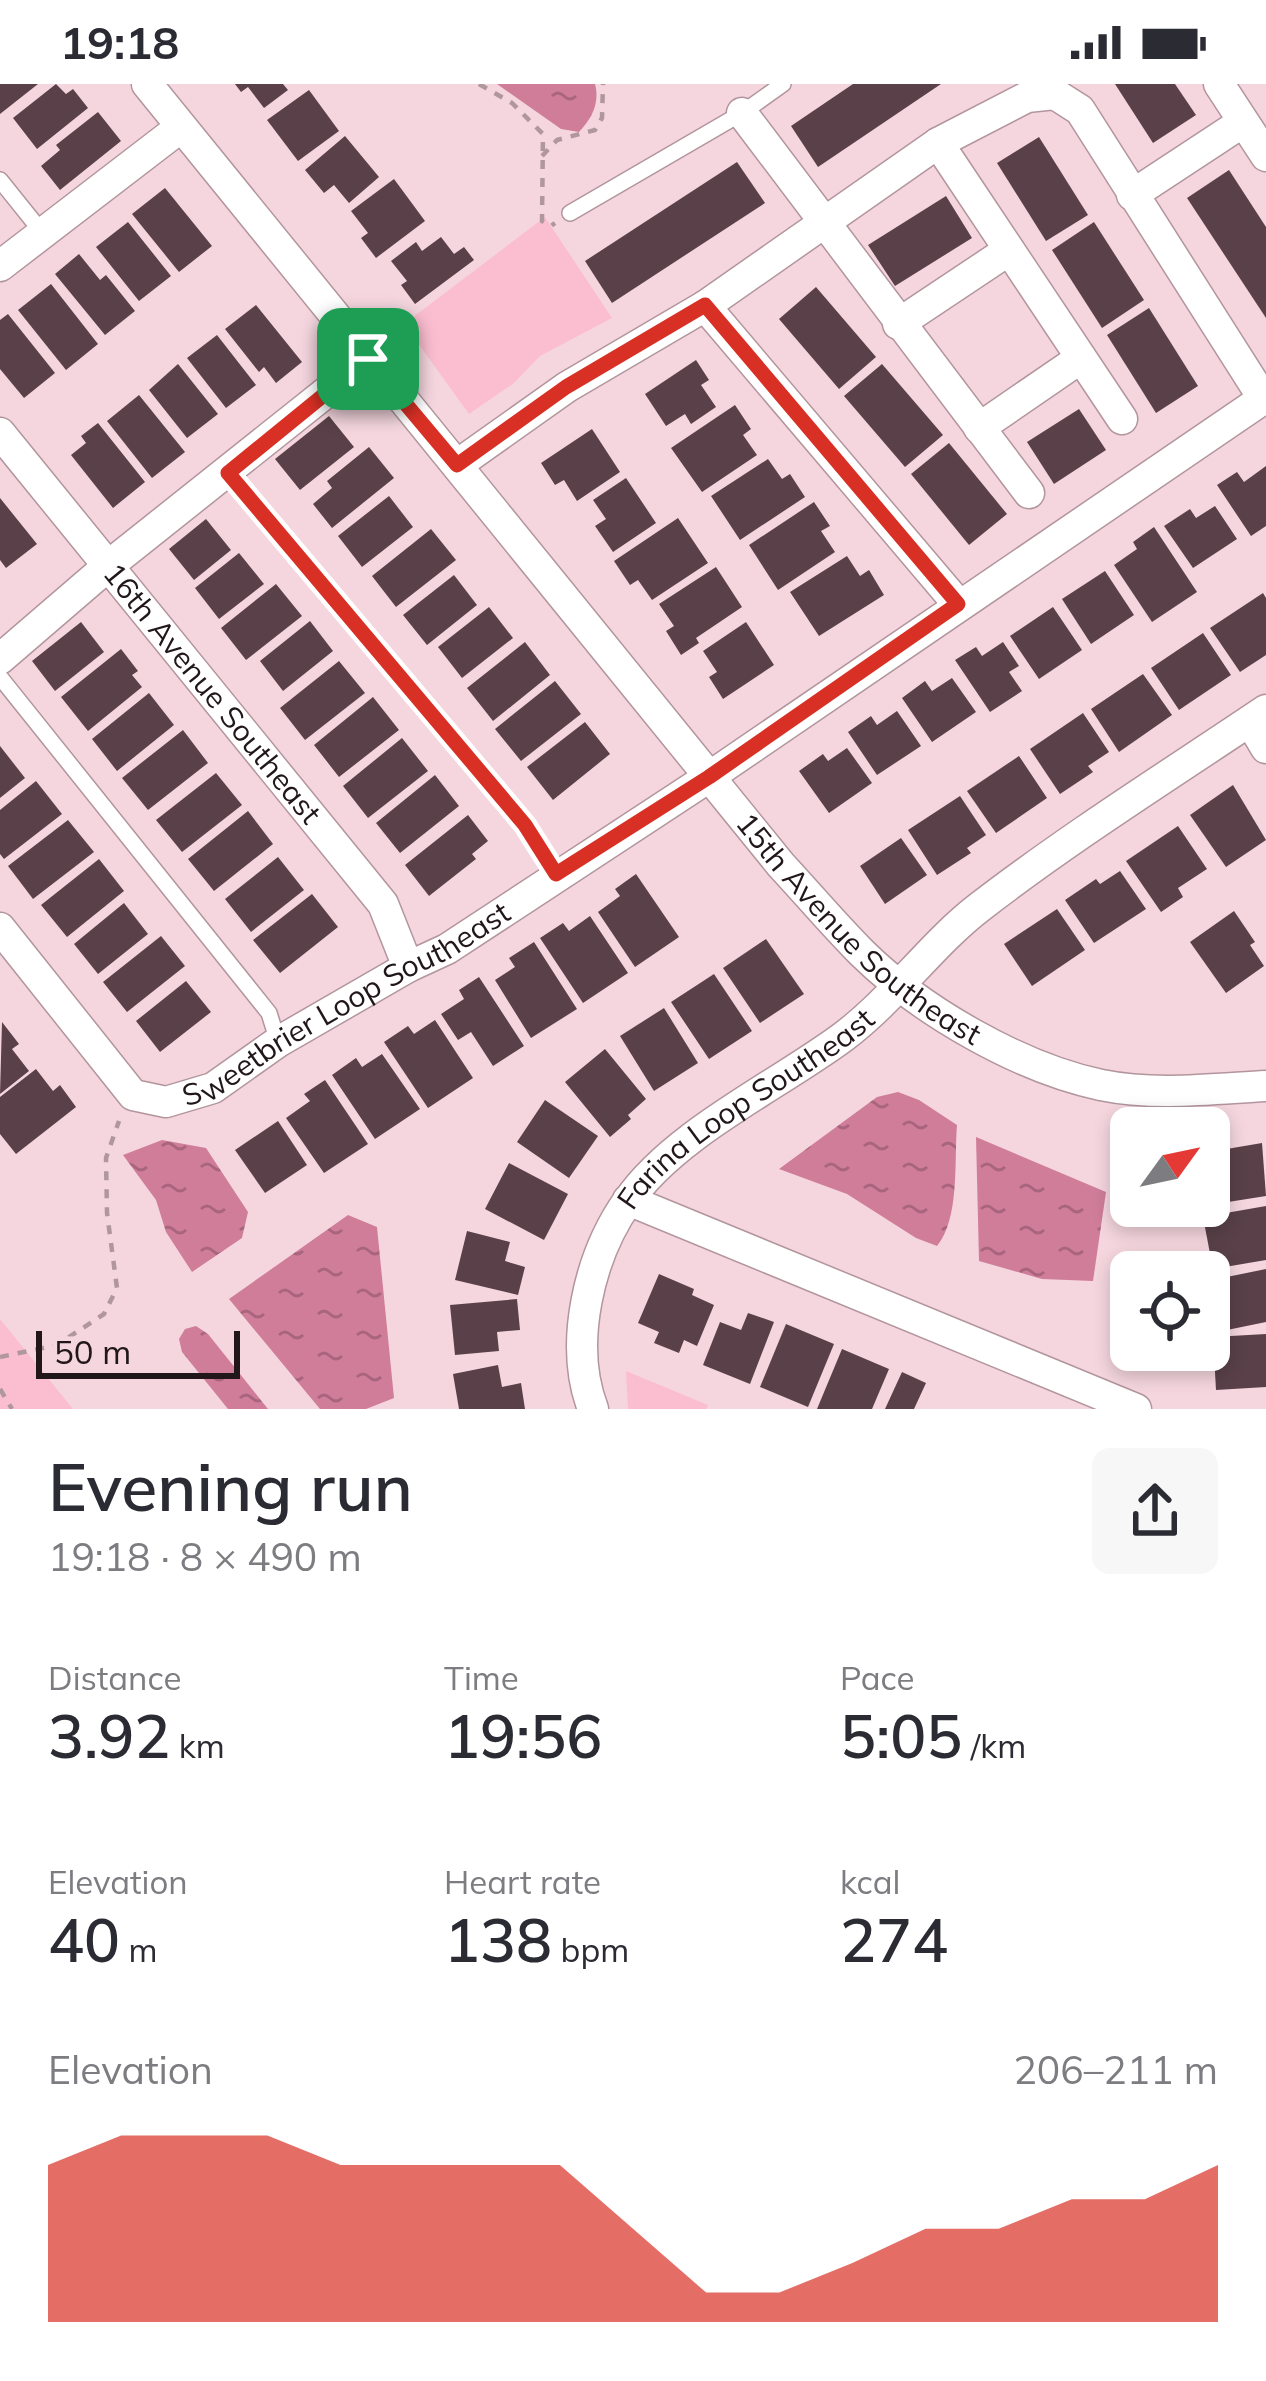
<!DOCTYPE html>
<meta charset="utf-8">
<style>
:root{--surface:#fff;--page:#f7f7f7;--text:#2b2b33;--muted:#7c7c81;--accent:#d93025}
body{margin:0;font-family:Mulish,sans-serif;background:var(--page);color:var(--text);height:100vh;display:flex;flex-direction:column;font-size:45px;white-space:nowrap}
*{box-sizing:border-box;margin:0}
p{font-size:39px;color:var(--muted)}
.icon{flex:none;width:66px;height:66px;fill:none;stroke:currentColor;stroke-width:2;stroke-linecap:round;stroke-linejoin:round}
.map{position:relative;height:1325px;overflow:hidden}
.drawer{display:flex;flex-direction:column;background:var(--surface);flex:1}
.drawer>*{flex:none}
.needle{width:78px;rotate:57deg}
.tools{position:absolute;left:1110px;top:1023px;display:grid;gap:24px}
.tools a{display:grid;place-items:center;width:120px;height:120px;border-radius:18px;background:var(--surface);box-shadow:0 6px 18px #0003;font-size:60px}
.scale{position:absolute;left:36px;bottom:30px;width:204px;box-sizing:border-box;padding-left:12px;border:6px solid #21171a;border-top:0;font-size:33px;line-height:42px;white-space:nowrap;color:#21171a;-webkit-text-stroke:9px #f5d6df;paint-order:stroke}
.pin{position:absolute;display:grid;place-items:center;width:102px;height:102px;color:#fff;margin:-51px;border-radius:24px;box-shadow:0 6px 18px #0006}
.round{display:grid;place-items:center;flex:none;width:126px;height:126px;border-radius:18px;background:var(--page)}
.headline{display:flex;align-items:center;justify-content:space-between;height:204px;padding:0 48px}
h1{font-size:66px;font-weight:600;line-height:90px}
.figures{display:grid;grid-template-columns:repeat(3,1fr);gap:18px;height:204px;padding:12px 48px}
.figures div{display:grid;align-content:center}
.figures b{font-size:60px;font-weight:600}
.figures small{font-size:33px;font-weight:400}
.figures p{font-size:33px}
.chart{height:336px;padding:24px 48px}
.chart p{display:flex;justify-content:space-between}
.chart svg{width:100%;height:216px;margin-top:12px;fill:var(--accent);opacity:.7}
.status{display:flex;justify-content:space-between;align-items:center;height:84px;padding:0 60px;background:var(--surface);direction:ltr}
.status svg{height:33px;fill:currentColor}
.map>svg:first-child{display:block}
.green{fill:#fbbed1}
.water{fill:url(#water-ripples)}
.building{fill:#5a4149}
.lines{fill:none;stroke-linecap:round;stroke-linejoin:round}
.lane-casing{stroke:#b2959d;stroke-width:18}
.street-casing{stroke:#b2959d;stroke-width:33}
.path{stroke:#b0979e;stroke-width:4.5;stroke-dasharray:9 9;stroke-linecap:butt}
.lane{stroke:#fff;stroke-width:15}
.street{stroke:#fff;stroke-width:30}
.route-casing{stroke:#fff;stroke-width:24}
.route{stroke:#d93025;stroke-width:15}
.labels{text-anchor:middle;stroke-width:12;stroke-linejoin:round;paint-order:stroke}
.street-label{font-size:30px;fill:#21171a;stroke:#f5d6df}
</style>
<div class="status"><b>19:18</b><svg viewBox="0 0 49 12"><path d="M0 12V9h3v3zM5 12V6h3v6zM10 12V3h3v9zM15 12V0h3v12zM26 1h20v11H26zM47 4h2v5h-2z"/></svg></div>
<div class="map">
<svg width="1266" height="1325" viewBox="0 0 1266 1325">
<defs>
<pattern id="water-ripples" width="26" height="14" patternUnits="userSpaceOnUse" patternTransform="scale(3)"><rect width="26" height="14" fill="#d07d9a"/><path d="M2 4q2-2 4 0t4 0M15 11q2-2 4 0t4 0" fill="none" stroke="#a8657d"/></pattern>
</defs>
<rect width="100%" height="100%" fill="#f5d6df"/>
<g class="green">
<polygon points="545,133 612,234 540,272 514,299 469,330 404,240"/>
<polygon points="0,1235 73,1325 0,1325"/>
<polygon points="626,1287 708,1321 708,1322 706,1325 628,1325"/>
</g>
<g class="water">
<path d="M497 0H595C600 19 592 34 579 48L561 45Z"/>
<path d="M898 1008 919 1016 957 1041C954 1077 960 1134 937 1162L916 1154 847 1110 779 1085 877 1013Z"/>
<polygon points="976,1053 1106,1108 1093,1197 1042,1195 979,1177"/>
<polygon points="162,1056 206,1064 248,1128 242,1154 192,1188 166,1148 156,1116 123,1071"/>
<polygon points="348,1131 377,1143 394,1314 366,1325 320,1325 229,1215"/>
<polygon points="196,1242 208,1250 268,1325 228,1325 182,1268 179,1255 185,1245"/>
</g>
<g class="building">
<polygon points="0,0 38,0 0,30"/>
<polygon points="56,0 66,10 73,5 88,24 37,65 13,34"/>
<polygon points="235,0 283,0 288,6 264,24 248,3 241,8"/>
<polygon points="853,0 941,0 818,83 791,42"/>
<polygon points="1115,0 1175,0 1196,31 1153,59"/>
<polygon points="309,6 339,47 298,77 267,36"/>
<polygon points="98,28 121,57 60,106 41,82 60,66 56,61"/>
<polygon points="345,52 379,93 349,119 334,101 324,109 305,86"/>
<polygon points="1039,53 1088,131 1046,157 997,79"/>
<polygon points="737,78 765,119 612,219 585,177"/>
<polygon points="1229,86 1266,143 1266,234 1187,114"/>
<polygon points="394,95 425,137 376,174 361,154 368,149 351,127"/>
<polygon points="165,104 212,162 179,188 132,130"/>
<polygon points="946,112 972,154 895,202 868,161"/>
<polygon points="128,138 171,192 139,217 96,163"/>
<polygon points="1094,138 1144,216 1102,244 1052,166"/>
<polygon points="441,153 454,170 464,163 474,176 415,220 401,201 407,197 391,177 416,158 422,167"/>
<polygon points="79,170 100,196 106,191 135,227 105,251 55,190"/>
<polygon points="51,200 98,260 66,286 18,226"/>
<polygon points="816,203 876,273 839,305 779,235"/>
<polygon points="256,221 302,278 276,299 264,283 259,288 225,245"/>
<polygon points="1149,224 1198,302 1156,329 1107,251"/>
<polygon points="8,230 55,289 24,314 0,285 0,236"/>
<polygon points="217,251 256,301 226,324 187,274"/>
<polygon points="696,276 709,296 701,301 716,323 691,340 685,330 666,342 645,310"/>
<polygon points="178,280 218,330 187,354 149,306"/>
<polygon points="882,280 943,351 905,383 844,312"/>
<polygon points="139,311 185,368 152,394 107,337"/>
<polygon points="735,321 751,345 743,351 757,371 702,408 671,364"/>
<polygon points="1079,325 1106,366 1054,400 1027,358"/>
<polygon points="329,332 354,363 300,406 275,375"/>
<polygon points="98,339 145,398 113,424 71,371 86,359 81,352"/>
<polygon points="592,345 620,388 577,417 564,396 555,401 541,379"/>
<polygon points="949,359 1007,430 969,461 911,390"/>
<polygon points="369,363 394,394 332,444 313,420 332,404 327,397"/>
<polygon points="768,375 782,395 790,390 805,413 740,456 711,412"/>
<polygon points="1266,382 1266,442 1251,452 1217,401 1237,388 1244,398"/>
<polygon points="626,394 656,439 613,468 595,442 606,435 593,416"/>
<polygon points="389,412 413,443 362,483 338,452"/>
<polygon points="0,414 37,460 6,484 0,476"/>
<polygon points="814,418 830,442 821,447 835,468 778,506 749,461"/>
<polygon points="1215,422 1237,455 1193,484 1164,442 1190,425 1196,434"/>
<polygon points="678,434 708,479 652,516 638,496 630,501 614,477"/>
<polygon points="206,435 231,466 194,496 169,465"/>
<polygon points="1154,443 1197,508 1152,538 1114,481 1137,465 1133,458"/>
<polygon points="431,445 456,476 396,523 372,492"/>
<polygon points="239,469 264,500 219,535 195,504"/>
<polygon points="847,472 860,492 869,486 884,511 819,552 790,508"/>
<polygon points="716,483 742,523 696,554 699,559 681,571 666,547 674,542 659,520"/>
<polygon points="1105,487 1134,531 1091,560 1062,515"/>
<polygon points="454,491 477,521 427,561 403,531"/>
<polygon points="276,500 302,532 246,576 221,544"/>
<polygon points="1263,509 1266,514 1266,571 1240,588 1210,544"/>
<polygon points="489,523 513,554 462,594 438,563"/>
<polygon points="1053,523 1082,566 1039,595 1010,552"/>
<polygon points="310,537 333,567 283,607 260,577"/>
<polygon points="81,538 104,568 55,607 32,577"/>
<polygon points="746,538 774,581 723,615 709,593 717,588 703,567"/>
<polygon points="1203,549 1231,591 1179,626 1151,584"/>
<polygon points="525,558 550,591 493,637 467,604"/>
<polygon points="1003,558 1019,582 1009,588 1022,607 990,628 955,576 976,563 982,572"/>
<polygon points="121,565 138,587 132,591 142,603 88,647 61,613"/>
<polygon points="339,577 365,609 305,656 280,624"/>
<polygon points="1143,590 1172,631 1119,668 1091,625"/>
<polygon points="952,594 976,628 932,658 902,614 925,597 932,607"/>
<polygon points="555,597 581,630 521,677 495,645"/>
<polygon points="149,609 174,641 117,687 92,655"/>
<polygon points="373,613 399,646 339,693 314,661"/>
<polygon points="897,627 921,662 877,691 848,648 871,632 877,641"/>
<polygon points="1083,629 1109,668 1088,682 1093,688 1060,710 1030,665"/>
<polygon points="585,638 610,670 553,716 527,683"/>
<polygon points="183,646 208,679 148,726 122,694"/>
<polygon points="402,654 428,687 368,734 343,702"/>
<polygon points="0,662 25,694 0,714"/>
<polygon points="847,664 872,699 829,729 799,687 823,670 828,677"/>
<polygon points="1019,672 1047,714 996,749 967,707"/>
<polygon points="216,689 242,721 182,768 156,736"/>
<polygon points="435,691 459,722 400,769 376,739"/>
<polygon points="36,697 62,730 4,775 0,770 0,726"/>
<polygon points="1233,701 1266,756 1226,783 1190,731"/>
<polygon points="960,712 986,751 967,764 971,769 937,791 908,746"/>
<polygon points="248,727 273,760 214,807 188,775"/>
<polygon points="468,731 488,757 472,770 476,775 429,812 405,781"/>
<polygon points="68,736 94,768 33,815 8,782"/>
<polygon points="1178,742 1207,785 1178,804 1183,813 1161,828 1126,777"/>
<polygon points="901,754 927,791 885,820 860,782"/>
<polygon points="278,773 304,806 251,848 225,815"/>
<polygon points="99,775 124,807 67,853 41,821"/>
<polygon points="1120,787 1146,825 1094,859 1065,816 1096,795 1100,800"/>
<polygon points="636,790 679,853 635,883 598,828 620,812 615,805"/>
<polygon points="312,810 338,843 280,889 253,856"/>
<polygon points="124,819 148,850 98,890 74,860"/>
<polygon points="1057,825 1085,866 1032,902 1004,860"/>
<polygon points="1234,827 1255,858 1250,861 1264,882 1226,909 1190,858"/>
<polygon points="590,832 628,889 583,919 540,854 563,839 569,847"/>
<polygon points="161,852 185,882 127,928 103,898"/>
<polygon points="766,855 804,910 760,939 723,884"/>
<polygon points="534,858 577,925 531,954 495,896 515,883 509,874"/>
<polygon points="714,890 752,947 709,975 671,918"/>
<polygon points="479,893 524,962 493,982 471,948 458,956 441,930 464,915 459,906"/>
<polygon points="186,897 211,928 160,968 136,937"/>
<polygon points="664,924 698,979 654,1007 620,952"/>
<polygon points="435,936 473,994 428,1024 384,958 408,942 414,950"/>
<polygon points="2,938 19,960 12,965 29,987 0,1010"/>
<polygon points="605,965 646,1015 628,1031 631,1035 610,1053 565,998"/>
<polygon points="382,970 420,1025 375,1055 332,991 356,974 362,983"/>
<polygon points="36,985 53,1007 60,1001 76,1023 16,1070 0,1050 0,1013"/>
<polygon points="325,996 368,1060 324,1089 286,1034 310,1017 304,1010"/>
<polygon points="545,1016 598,1052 569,1094 517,1058"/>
<polygon points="278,1037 307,1081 265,1109 235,1066"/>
<polygon points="1262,1059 1266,1112 1209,1121 1209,1068"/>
<polygon points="509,1079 568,1110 544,1156 485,1125"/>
<polygon points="1266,1122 1266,1176 1213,1185 1203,1133"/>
<polygon points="467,1147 510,1158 505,1177 525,1183 518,1211 455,1196"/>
<polygon points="1266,1185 1266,1238 1227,1246 1217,1195"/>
<polygon points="659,1190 694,1205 692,1211 714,1221 697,1262 684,1256 679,1269 654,1259 659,1248 638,1239"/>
<polygon points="1131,1200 1131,1266 1170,1269 1128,1278 1119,1201"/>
<polygon points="517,1215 520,1246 497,1248 499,1267 455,1271 450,1221"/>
<polygon points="748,1229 774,1238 750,1300 703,1281 720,1238 741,1246"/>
<polygon points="786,1240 834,1260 808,1323 760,1303"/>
<polygon points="1266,1250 1266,1303 1216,1306 1213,1253"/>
<polygon points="842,1265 889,1285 872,1325 817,1325"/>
<polygon points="498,1281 502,1303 521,1299 525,1325 459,1325 453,1290"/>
<polygon points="902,1288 926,1299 914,1325 885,1325"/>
</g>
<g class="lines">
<g class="lane-casing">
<g id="lane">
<polyline points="0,96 41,147"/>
<polyline points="570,129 742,29 783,0"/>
<polyline points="228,389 525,741 556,790"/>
<polyline points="0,593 269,929 278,958"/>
</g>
</g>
<g class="street-casing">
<g id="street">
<path id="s1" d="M147 0 781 781C808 810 834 841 862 869 921 927 1020 984 1101 1001 1155 1012 1212 1005 1266 1002"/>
<polyline points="1219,0 1266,72"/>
<polyline points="742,29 1029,409"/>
<polyline points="938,59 1122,335"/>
<polyline points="1132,111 1243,38"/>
<polyline points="0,182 181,43"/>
<polyline points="705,222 958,520"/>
<polyline points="898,240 1009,166"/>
<polyline points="979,344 1081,274"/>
<path id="s2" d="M0 349 383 820 408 883"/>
<polyline points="457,381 567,303 705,222 938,59 1027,13 1055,10 1080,26 1263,314"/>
<polyline points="0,575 108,482 368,275"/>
<polyline points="1250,637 1266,664"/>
<path id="s3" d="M0 844 133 1011 166 1018 213 1004 278 958 408 883 447 865 709 693 1266 313"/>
<polyline points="628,1116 1136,1325"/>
<path id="s4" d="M593 1325C568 1260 589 1172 628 1117 674 1050 777 1002 843 953 894 915 931 860 981 822 1072 752 1171 690 1266 626"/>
</g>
</g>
<g class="path">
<polyline points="479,0 512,19 543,50 542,137 551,142 555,139"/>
<polyline points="542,72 557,56 595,46 602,34 603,0"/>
<polyline points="0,1273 57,1261 104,1230 117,1204 107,1129 106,1074 119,1037"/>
<polyline points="0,1305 12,1325"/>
</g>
<use href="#lane" class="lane"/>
<use href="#street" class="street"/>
</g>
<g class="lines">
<g class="route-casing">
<polygon id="route" points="705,221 958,520 709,693 556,790 525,741 228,389 368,275 457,381 566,303"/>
</g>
<use href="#route" class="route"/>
</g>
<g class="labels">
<g class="street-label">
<text dy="10" stroke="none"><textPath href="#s2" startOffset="336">16th Avenue Southeast</textPath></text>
<text dy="10" stroke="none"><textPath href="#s1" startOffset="1107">15th Avenue Southeast</textPath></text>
<text dy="10" stroke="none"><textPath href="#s3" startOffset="453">Sweetbrier Loop Southeast</textPath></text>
<text dy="10" stroke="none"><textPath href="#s4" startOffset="369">Farina Loop Southeast</textPath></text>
</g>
</g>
</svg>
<div class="tools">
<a><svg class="needle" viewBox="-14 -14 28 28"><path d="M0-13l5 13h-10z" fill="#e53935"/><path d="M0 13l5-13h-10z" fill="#7c7c81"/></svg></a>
<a><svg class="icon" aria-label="locate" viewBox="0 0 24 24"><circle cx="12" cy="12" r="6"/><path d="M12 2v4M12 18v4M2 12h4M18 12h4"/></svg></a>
</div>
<div class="scale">50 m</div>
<div class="pin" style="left:368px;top:275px;background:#1e9e55"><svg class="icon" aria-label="arrive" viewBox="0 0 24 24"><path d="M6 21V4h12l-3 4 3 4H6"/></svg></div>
</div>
<section class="drawer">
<div class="headline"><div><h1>Evening run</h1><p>19:18 · 8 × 490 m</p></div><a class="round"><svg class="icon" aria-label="share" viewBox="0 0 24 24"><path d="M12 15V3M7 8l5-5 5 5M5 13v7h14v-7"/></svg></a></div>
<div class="figures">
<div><p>Distance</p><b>3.92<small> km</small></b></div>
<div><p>Time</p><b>19:56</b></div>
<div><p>Pace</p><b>5:05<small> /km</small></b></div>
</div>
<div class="figures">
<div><p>Elevation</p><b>40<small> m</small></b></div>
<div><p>Heart rate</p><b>138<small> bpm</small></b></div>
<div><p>kcal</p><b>274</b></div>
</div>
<div class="chart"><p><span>Elevation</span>206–211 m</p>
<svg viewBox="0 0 160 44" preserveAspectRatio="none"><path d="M0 44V12L10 6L20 6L30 6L40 12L50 12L60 12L70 12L80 25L90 38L100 38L110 32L120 25L130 25L140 19L150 19L160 12V44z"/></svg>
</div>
</section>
